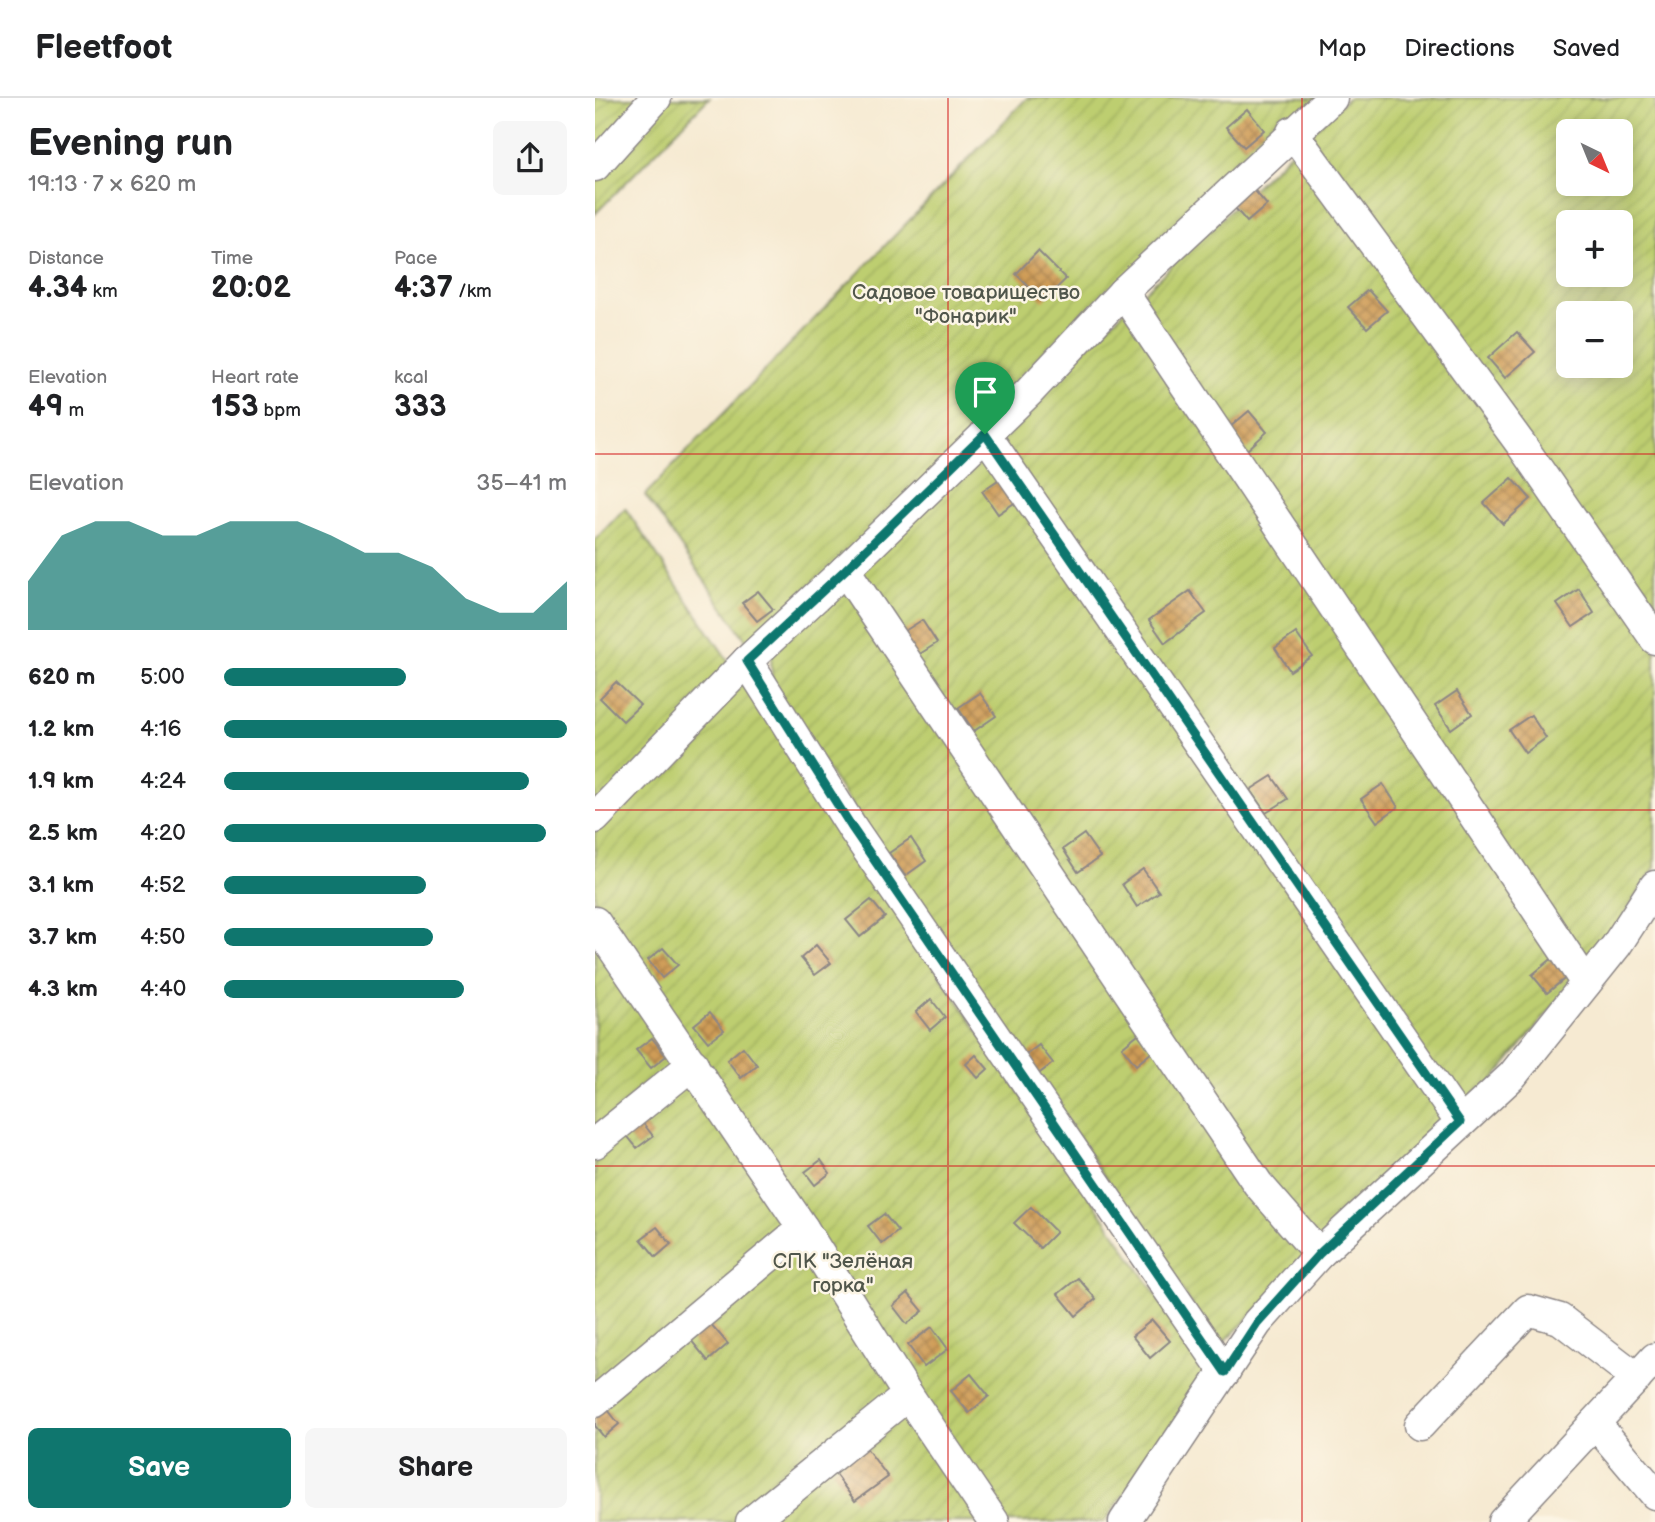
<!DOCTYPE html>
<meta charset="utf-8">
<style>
:root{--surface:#fff;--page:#f6f6f6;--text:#202124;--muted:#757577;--line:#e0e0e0;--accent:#0f766e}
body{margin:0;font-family:"Balsamiq Sans",sans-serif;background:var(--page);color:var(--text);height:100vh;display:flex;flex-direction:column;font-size:26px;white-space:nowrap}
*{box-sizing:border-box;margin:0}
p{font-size:23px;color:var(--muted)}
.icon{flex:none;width:38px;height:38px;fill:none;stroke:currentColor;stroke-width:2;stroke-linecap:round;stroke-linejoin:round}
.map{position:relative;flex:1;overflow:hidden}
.panel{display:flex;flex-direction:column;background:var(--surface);width:595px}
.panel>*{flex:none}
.needle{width:46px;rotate:137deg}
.fabs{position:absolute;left:961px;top:21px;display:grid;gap:14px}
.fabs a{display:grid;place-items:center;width:77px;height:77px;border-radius:10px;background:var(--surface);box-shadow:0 4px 18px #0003;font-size:35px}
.pin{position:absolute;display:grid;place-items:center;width:60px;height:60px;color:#fff;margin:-72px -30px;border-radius:50% 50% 50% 0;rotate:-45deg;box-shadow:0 0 7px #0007}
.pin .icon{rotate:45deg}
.round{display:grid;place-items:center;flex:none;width:74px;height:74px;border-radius:10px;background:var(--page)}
.overview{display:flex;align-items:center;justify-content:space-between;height:119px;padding:0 28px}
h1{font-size:38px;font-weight:800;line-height:52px}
.figures{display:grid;grid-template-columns:repeat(3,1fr);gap:10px;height:119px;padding:7px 28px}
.figures div{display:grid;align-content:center}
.figures b{font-size:30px;font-weight:800}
.figures small{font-size:19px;font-weight:400}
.figures p{font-size:19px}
.chart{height:196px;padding:14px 28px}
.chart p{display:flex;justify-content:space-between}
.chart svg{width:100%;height:126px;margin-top:7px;fill:var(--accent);opacity:.7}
.cta{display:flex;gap:14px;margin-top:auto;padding:14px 28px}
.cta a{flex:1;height:80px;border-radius:10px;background:var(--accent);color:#fff;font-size:28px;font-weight:800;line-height:80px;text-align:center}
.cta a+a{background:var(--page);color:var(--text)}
ul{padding:0 28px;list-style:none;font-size:23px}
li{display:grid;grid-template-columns:112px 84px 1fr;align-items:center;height:52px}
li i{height:18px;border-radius:9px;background:var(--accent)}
header{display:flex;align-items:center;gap:42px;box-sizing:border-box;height:98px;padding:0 35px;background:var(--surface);border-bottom:2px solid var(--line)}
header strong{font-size:33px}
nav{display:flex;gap:38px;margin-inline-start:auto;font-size:24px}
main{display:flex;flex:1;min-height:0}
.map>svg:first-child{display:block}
.garden{fill:url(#garden-furrows);stroke:#707856;stroke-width:2;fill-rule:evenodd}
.building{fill:url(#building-cross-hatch)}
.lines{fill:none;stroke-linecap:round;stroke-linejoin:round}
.minor-casing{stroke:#8c8686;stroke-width:33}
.minor{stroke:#fff;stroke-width:30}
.route-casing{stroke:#fff;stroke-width:14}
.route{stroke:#0f766e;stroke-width:9}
.grid{fill:none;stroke:#d62828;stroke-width:2;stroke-opacity:0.55}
.labels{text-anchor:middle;stroke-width:5;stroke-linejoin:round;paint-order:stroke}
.park-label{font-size:21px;fill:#50564b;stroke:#fcf5e5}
</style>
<header>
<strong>Fleetfoot</strong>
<nav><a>Map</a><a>Directions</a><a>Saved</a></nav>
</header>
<main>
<section class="panel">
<div class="overview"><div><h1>Evening run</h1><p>19:13 · 7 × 620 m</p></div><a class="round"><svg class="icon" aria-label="share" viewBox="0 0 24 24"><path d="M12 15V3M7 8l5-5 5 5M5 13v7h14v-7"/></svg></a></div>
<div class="figures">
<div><p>Distance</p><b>4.34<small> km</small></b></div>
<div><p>Time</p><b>20:02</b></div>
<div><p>Pace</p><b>4:37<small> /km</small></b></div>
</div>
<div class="figures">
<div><p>Elevation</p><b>49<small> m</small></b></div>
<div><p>Heart rate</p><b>153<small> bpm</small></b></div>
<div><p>kcal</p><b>333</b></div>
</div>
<div class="chart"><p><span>Elevation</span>35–41 m</p>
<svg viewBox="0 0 160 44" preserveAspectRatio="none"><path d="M0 44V27L10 11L20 6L30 6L40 11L50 11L60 6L70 6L80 6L90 11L100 17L110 17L120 22L130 33L140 38L150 38L160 27V44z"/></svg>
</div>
<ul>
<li><b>620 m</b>5:00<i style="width:53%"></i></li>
<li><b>1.2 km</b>4:16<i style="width:100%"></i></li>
<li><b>1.9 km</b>4:24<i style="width:89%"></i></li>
<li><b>2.5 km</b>4:20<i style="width:94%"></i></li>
<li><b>3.1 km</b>4:52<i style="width:59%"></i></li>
<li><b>3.7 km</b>4:50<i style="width:61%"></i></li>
<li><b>4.3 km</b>4:40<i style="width:70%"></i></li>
</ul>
<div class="cta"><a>Save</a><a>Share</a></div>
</section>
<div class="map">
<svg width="1060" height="1424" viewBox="0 0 1060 1424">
<defs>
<pattern id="garden-furrows" width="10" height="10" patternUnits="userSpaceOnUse" patternTransform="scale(1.75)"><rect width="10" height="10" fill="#bdce70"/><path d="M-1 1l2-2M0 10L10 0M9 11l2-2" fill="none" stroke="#a2b162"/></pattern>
<pattern id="building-cross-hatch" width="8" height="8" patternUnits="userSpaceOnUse" patternTransform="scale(1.75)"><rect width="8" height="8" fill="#cf9c57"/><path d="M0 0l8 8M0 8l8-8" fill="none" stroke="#a87f49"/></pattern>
</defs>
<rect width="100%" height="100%" fill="#fcf5e5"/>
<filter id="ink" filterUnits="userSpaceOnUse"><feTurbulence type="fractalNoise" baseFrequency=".0143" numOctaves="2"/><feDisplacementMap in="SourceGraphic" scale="14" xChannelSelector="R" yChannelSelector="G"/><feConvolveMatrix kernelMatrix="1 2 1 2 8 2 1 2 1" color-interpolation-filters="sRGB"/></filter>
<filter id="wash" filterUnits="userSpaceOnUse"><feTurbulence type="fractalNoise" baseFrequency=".00686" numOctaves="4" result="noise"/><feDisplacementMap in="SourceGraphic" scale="28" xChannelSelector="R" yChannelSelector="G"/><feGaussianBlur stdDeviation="1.57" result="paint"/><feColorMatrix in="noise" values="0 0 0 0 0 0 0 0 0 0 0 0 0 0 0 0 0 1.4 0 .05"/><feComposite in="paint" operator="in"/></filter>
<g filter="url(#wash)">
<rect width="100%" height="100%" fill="#f6ead2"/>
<g class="garden">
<polygon points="0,0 114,0 0,116"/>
<polygon points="432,0 724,0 432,286 155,548 50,397"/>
<path d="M753 0H1060V769L1017 836 893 988 625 1248 177 590 176 550ZM973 33H1026V86H973ZM973 124H1026V177H973ZM973 215H1026V268H973Z"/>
<polygon points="30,410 616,1278 509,1424 0,1424 0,442"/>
</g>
<g id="blocks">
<g class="building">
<polygon points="652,11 669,32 649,49 631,29"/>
<polygon points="654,86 672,107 652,124 634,103"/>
<polygon points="443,153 471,181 448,203 421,176"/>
<polygon points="773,192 792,213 772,230 753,209"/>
<polygon points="922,234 940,254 910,280 893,260"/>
<polygon points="654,313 672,334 652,352 634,330"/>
<polygon points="409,378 425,401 403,416 387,393"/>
<polygon points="917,380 936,401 908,426 889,405"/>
<polygon points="984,491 999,515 978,529 962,506"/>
<polygon points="163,493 178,511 162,523 147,505"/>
<polygon points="595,493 611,515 570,545 554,522"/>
<polygon points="327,522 342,545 320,559 305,536"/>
<polygon points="701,535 717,558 695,573 680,550"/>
<polygon points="21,584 45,607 28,623 5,600"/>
<polygon points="862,593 877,616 856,631 840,608"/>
<polygon points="385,595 401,618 379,633 363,610"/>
<polygon points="936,617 951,640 930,655 914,632"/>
<polygon points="677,678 693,701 671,715 655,692"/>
<polygon points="788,686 803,709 782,724 766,701"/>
<polygon points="489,736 505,759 483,774 468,751"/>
<polygon points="316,740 331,763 310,778 294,755"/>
<polygon points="548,771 564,794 542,809 527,786"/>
<polygon points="276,802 290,819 265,839 251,822"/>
<polygon points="221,847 236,865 220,877 206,860"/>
<polygon points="68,850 83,867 67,880 53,862"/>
<polygon points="959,859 974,877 952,895 937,877"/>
<polygon points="336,901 350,919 335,932 321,914"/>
<polygon points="115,914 129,932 113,944 99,927"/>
<polygon points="543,936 557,954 541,967 527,949"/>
<polygon points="57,940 71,958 56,970 41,952"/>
<polygon points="444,947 458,965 442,977 428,959"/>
<polygon points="148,949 162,967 146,980 132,962"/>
<polygon points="381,957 393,971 383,980 371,966"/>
<polygon points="44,1020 58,1038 42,1050 28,1033"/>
<polygon points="226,1062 235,1075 220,1087 210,1074"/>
<polygon points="436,1109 461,1134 445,1150 419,1125"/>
<polygon points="289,1116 303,1133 287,1146 273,1128"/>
<polygon points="62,1129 76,1146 61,1159 46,1141"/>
<polygon points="483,1180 501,1201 481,1218 463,1196"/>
<polygon points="313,1195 328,1213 312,1226 298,1208"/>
<polygon points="557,1222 575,1243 555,1260 537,1238"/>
<polygon points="115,1225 133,1246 113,1263 95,1241"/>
<polygon points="337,1229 353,1251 329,1269 313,1247"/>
<polygon points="376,1276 394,1298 374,1315 356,1293"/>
<polygon points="10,1308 24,1326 9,1339 0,1328 0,1316"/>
<polygon points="269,1347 293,1379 260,1403 237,1372"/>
</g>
</g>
</g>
<g filter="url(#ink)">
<use href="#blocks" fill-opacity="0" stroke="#8c8686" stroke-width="2"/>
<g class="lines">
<g class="minor-casing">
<g id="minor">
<polyline points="697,34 925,345 1060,541"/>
<polyline points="0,68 61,0"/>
<polyline points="528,194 991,885"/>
<polyline points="390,336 865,1024"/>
<polyline points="250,472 663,1086 724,1156"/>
<polyline points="152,563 258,731 630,1274"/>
<polyline points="0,720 152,563 250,472 434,294 528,194 737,0"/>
<polyline points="0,824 208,1130 313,1297 399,1424"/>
<polyline points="0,1045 98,966"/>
<polyline points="0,1304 208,1130"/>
<polyline points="1000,1325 1060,1396"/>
<polyline points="825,1327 933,1212 965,1221 1042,1280"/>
<polyline points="156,1424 313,1297"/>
<polyline points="529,1424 662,1225 724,1156 917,978 1021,848 1060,788"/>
<polyline points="908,1424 1060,1260"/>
</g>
</g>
<use href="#minor" class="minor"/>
</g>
</g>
<g class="lines" filter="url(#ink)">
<g class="route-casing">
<polygon id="route" points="390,336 865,1024 724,1156 662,1225 630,1274 258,731 152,563 250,472"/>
</g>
<use href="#route" class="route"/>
</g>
<path class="grid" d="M353 0V1424M707 0V1424M0 356H1060M0 712H1060M0 1068H1060"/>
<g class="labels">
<g class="park-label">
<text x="371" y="201">Садовое товарищество<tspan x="371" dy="24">"Фонарик"</tspan></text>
<text x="248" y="1170">СПК "Зелёная<tspan x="248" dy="24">горка"</tspan></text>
</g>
</g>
</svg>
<div class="fabs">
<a><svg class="needle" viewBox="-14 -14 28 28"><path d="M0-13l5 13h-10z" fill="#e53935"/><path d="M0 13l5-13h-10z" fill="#757577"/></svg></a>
<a>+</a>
<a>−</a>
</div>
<div class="pin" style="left:390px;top:336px;background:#1e9e55"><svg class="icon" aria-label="arrive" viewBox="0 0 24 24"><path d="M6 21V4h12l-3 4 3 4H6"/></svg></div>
</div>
</main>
